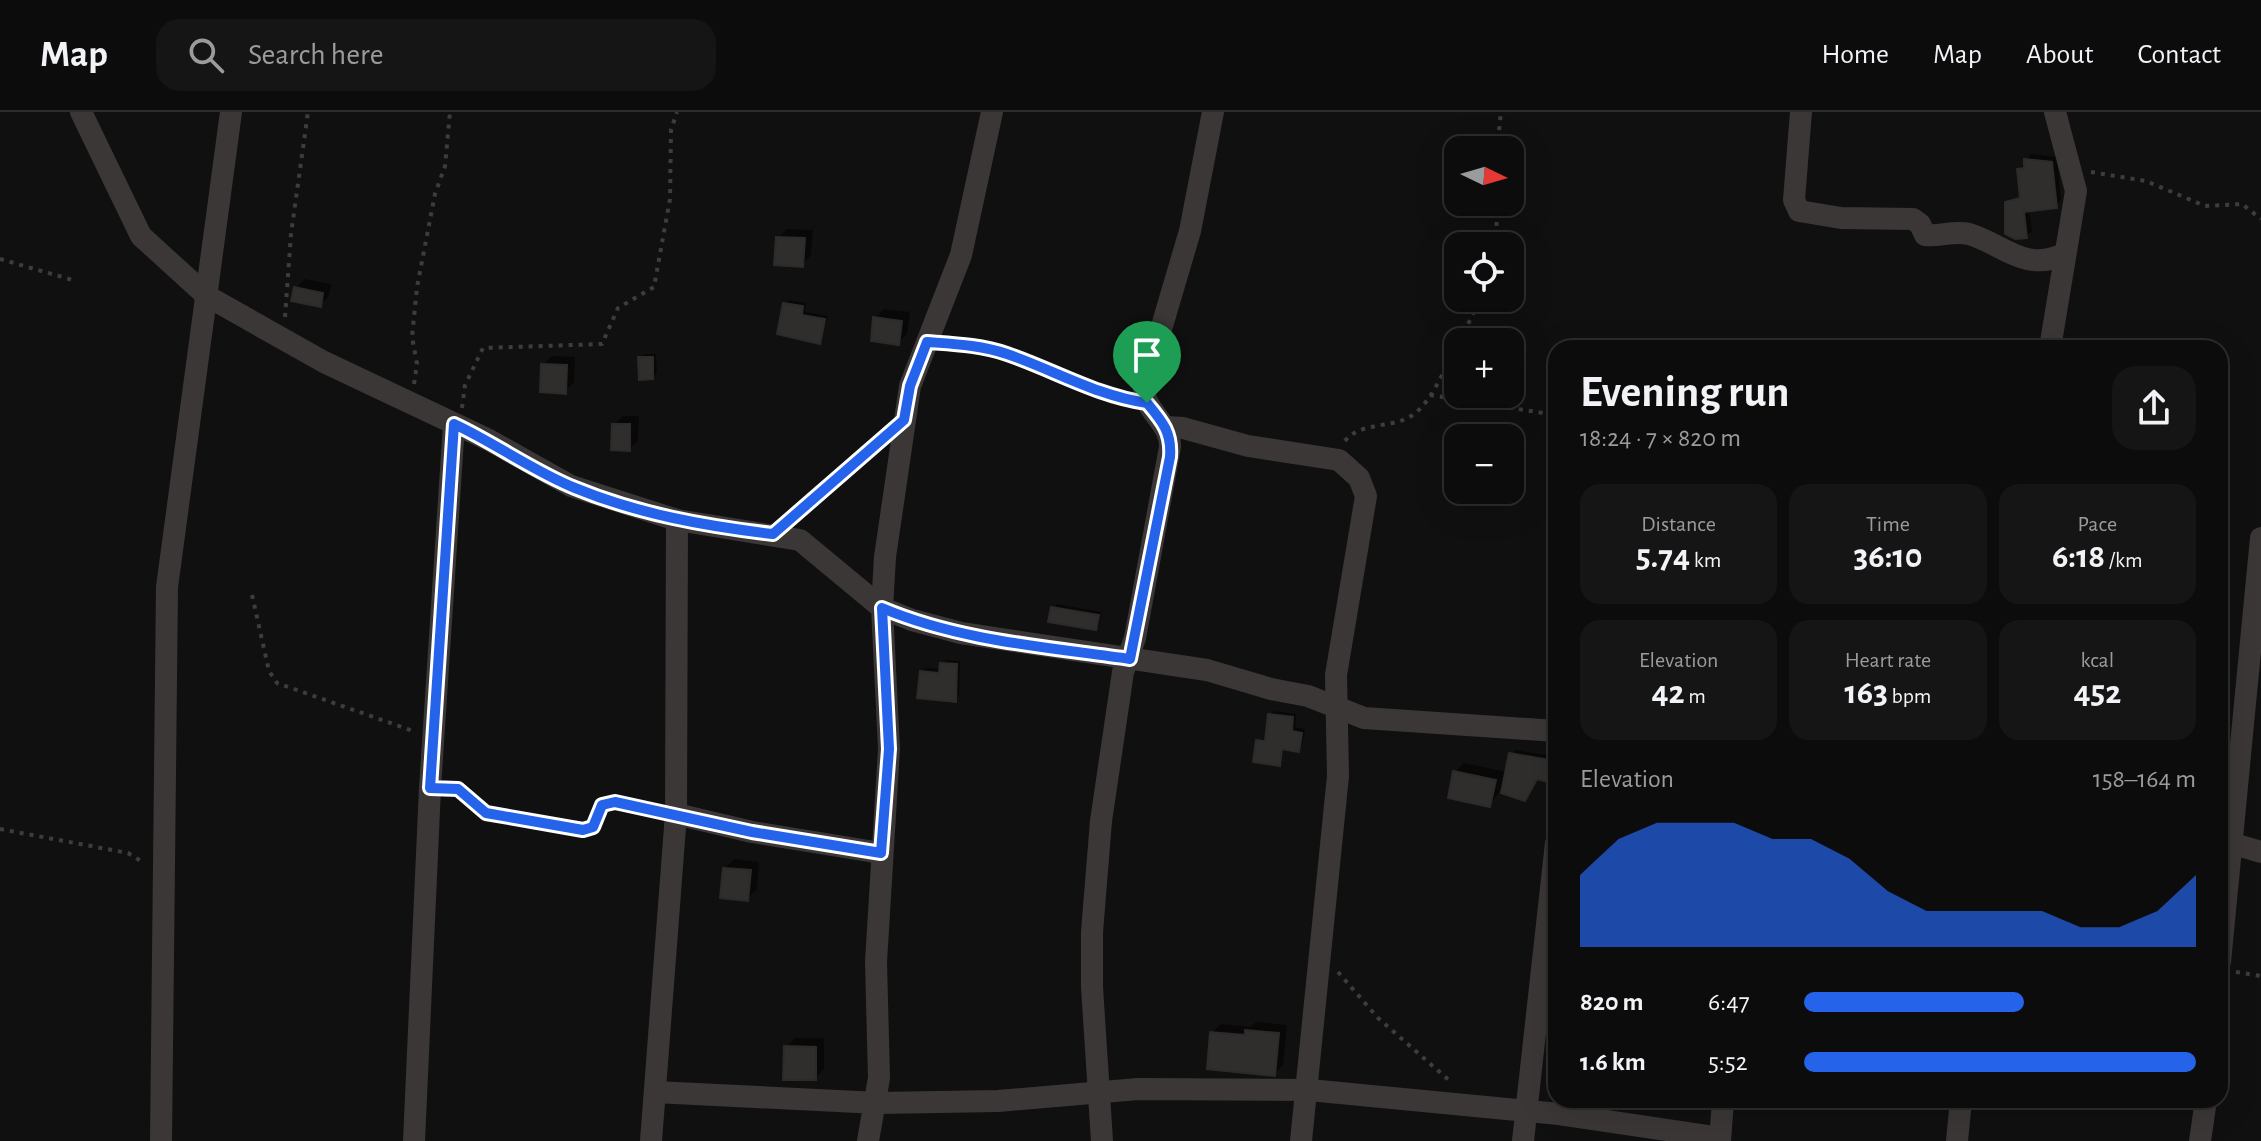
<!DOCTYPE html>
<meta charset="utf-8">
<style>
:root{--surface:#0d0c0c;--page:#161515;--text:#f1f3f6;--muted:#9a9b9d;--line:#2d2c2d;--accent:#2563eb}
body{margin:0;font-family:"Alegreya Sans",sans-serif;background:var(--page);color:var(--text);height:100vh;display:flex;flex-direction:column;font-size:30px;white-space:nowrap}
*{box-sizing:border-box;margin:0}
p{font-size:26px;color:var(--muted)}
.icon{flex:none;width:44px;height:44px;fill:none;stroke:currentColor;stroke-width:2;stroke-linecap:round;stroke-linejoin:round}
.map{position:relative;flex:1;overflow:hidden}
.drawer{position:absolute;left:1548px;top:228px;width:680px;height:768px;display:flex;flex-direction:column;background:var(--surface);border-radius:24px;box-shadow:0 8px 32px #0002,0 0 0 2px var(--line)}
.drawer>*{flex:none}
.needle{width:52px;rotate:95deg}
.tools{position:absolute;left:1444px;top:24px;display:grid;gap:16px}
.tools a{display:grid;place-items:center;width:80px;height:80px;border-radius:16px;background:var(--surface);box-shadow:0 8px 32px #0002,0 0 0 2px var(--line);font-size:40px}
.pin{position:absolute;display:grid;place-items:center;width:68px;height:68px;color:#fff;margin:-82px -34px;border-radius:50% 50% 50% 0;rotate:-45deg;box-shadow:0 0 8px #0007}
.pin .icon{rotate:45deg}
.round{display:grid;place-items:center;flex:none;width:84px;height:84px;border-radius:24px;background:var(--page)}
.headline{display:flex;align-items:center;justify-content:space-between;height:136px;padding:0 32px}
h1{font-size:44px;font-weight:700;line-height:60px}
.metrics{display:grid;grid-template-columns:repeat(3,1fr);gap:12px;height:136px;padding:8px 32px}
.metrics div{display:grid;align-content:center;border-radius:20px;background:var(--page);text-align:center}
.metrics b{font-size:34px;font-weight:700}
.metrics small{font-size:22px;font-weight:400}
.metrics p{font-size:22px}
.chart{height:224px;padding:16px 32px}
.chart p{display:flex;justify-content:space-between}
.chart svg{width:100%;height:144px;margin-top:8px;fill:var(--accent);opacity:.7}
ul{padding:0 32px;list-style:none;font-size:26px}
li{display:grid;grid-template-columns:128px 96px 1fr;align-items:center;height:60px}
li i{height:20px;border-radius:10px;background:var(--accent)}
header{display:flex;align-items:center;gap:48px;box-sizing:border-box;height:112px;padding:0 40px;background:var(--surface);border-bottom:2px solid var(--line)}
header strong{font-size:38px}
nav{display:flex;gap:44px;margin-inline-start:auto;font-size:28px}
.search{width:560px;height:72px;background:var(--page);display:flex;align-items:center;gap:20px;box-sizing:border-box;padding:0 28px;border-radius:24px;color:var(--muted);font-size:30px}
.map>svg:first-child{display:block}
.shadow{fill:#0007}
.building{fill:#302e2d;stroke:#2d2b2a;stroke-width:2}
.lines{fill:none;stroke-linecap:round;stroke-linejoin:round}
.path{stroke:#413c3c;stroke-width:4;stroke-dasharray:4 6;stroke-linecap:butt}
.minor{stroke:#3b3736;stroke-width:22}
.route-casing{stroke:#fff;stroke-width:16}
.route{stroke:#2563eb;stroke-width:10}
</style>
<header>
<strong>Map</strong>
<div class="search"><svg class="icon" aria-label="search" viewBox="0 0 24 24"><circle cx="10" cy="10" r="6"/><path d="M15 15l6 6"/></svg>Search here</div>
<nav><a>Home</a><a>Map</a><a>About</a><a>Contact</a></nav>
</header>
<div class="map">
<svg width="2261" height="1029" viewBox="0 0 2261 1029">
<rect width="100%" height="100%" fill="#111010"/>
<g class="shadow">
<polygon points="2031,42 2057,45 2061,88 2056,94 2029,97 2032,119 2026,124 2007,91 2022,83 2019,58"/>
<polygon points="787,117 813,118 811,143 802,153 778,126"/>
<polygon points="305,167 331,172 329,184 320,193 296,176"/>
<polygon points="789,188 806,191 805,200 828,204 819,229 785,192"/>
<polygon points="884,197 910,200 907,222 898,231 875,206"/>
<polygon points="2004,230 2037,231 2037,236 1997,236"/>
<polygon points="644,242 656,242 657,261 653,265 640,246"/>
<polygon points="552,244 575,245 574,270 565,279 543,253"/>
<polygon points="623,304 639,304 638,328 629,337 614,313"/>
<polygon points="1057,492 1101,500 1099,512 1095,516 1053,496"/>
<polygon points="946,548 960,549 959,584 955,587 922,560 926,556 941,557"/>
<polygon points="1274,599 1296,602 1295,615 1305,617 1302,634 1298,638 1284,635 1279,651 1258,629 1267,625 1270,603"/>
<polygon points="1515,638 1556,645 1555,665 1551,668 1538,665 1525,687 1500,678 1490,693 1455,660 1464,651 1507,660"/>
<polygon points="734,747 759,750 757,777 748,786 725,756"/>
<polygon points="1256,910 1287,913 1283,953 1274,962 1212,921 1221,912 1251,915"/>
<polygon points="795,926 824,926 824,957 815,966 786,935"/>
</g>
<g class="building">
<polygon points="2024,47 2052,50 2057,96 2024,100 2027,126 2015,127 2005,122 2005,90 2020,86 2017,57 2024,56"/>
<polygon points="776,125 805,126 803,155 774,153"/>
<polygon points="294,175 323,181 321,195 291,189"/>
<polygon points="783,191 803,194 802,203 825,207 820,232 777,222"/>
<polygon points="873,205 902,209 899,233 871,229"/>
<polygon points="638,245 653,245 653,267 639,268"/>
<polygon points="541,252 567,253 566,282 540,280"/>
<polygon points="612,312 630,312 630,339 611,338"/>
<polygon points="1051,495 1099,503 1096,518 1048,510"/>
<polygon points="940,551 957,552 956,590 917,586 920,559 939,561"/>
<polygon points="1268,602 1293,605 1292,619 1302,621 1299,640 1282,637 1280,654 1253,650 1256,628 1265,629"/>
<polygon points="1509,641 1556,649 1551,671 1537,667 1525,689 1501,681"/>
<polygon points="1453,659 1496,668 1490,695 1448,686"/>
<polygon points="723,756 751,758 748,789 720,786"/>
<polygon points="1245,918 1279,921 1275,964 1207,957 1210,920 1245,923"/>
<polygon points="784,934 816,935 816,968 783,968"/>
</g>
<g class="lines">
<g class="path">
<polyline points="1497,38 1501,0"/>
<polyline points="2091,60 2146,69 2205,94 2242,92 2261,107"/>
<polyline points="1496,134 1497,90"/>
<polyline points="0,147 76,169"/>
<polyline points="285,205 291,122 308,0"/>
<polyline points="1460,230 1480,186"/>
<polyline points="949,232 1006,242 1127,288"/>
<polyline points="414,272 417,252 412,225 417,175 435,82 445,54 450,0"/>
<polyline points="1430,283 1556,303"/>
<polyline points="462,296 465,273 483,236 602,232 618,196 654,175 670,87 671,18 677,0"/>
<path d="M1345 329C1360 309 1395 317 1414 302 1434 287 1445 254 1458 233"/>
<polyline points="791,405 881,327"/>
<polyline points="252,483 269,559 277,571 416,620"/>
<polyline points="448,677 465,681 486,701 583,718 593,715 601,694 608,690 655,697"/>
<polyline points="0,717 128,741 144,751"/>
<polyline points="1338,860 1378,906 1451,970"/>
<polyline points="2236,860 2261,864"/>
</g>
<g class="minor">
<polyline points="81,0 141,124 207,184 324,250 489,328 571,374 677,408 800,428 882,496 912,508 961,521 1207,558 1271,577 1308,584 1364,606 1556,619"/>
<path d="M1801 0 1794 88 1799 99 1841 106 1913 107 1920 112 1925 123C1939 125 1954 118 1969 122 2003 132 2025 161 2064 142"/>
<polyline points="2050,236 2076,79 2055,0"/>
<polyline points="1166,315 1183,316 1248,334 1339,348 1359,366 1366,384 1336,563 1338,664 1301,1029"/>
<polyline points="676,702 752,720 881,741"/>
<polyline points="2220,728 2261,740"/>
<polyline points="2220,850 2261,426"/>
<polyline points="655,980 878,991 998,989 1138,977 1309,978 1559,1002 1720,1026"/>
<polyline points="161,1029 167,475 231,0"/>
<polyline points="414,1029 430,676 454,312"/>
<polyline points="651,1029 676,702 677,408"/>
<polyline points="868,1029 879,966 876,850 889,637 882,496 885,445 910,274 961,143 992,0"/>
<path d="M1102 1029 1092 875V820L1101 709 1123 560 1135 526 1170 335C1171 310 1143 299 1144 275L1190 119 1213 0"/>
<polyline points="1523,1029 1556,731"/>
<polyline points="1720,1029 1723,988"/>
<polyline points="1957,1029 1961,988"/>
<polyline points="2200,1029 2206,988"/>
</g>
</g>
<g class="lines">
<g class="route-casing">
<path id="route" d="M927 230C954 232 981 233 1007 242 1054 258 1097 284 1147 291 1162 309 1172 320 1170 345L1130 547C1047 535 960 529 882 496L889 637 881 741 752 720 615 690 602 693 593 715 583 718 486 701 458 677 430 676 454 312C495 331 533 359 575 376 638 402 705 414 773 422L904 308 910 274Z"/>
</g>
<use href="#route" class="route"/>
</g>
</svg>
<div class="tools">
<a><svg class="needle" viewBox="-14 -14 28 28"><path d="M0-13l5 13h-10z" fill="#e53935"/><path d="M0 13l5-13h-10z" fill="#9a9b9d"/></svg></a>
<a><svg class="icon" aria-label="locate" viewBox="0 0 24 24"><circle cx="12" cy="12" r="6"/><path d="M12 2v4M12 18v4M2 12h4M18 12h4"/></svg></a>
<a>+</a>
<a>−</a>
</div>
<div class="pin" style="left:1147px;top:291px;background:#1e9e55"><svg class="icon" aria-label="arrive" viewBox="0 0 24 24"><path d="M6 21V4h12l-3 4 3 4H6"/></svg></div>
<section class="drawer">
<div class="headline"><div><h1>Evening run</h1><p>18:24 · 7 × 820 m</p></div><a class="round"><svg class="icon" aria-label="share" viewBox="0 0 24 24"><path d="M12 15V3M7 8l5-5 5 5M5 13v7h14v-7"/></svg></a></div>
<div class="metrics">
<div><p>Distance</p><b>5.74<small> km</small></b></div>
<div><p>Time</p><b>36:10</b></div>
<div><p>Pace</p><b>6:18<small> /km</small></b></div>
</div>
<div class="metrics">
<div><p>Elevation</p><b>42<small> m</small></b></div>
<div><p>Heart rate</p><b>163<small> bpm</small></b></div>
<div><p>kcal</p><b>452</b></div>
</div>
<div class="chart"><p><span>Elevation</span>158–164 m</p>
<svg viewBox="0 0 160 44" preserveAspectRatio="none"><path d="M0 44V22L10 11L20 6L30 6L40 6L50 11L60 11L70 17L80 27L90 33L100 33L110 33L120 33L130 38L140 38L150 33L160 22V44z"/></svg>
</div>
<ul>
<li><b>820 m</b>6:47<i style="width:56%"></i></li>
<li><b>1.6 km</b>5:52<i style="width:100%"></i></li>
</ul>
</section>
</div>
